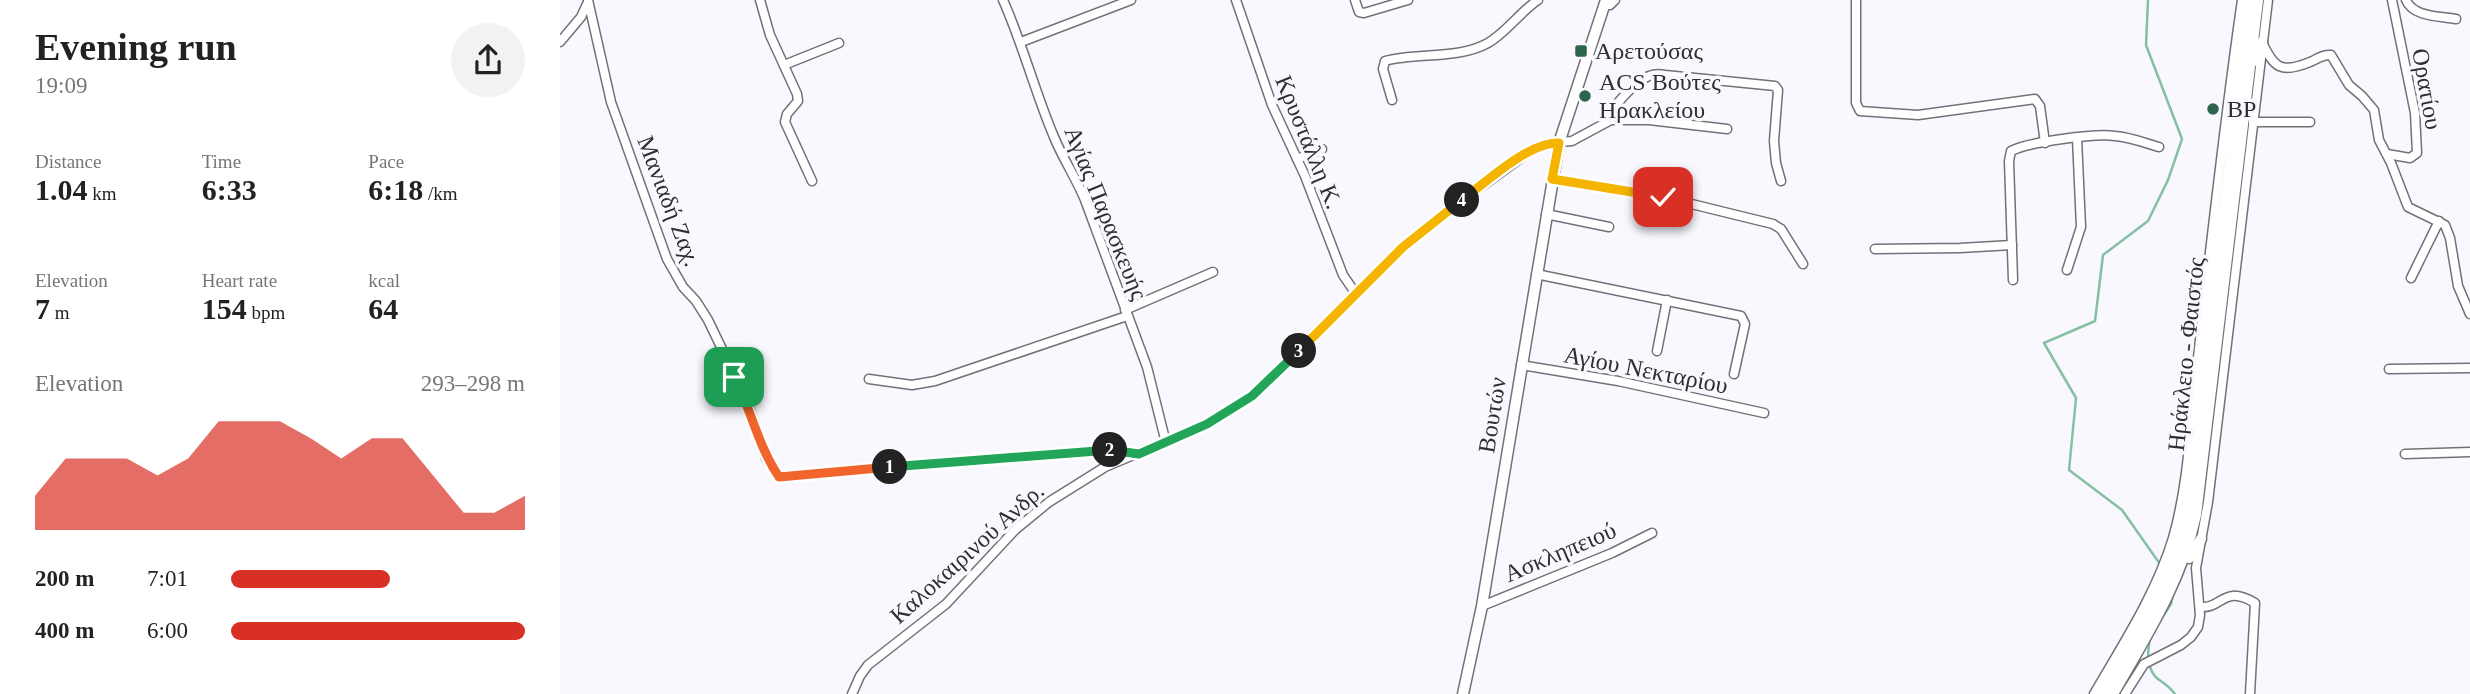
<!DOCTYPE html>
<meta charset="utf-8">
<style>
:root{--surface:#fff;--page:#f2f2f2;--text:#222;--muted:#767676;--accent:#d93025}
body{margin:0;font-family:Georgia,serif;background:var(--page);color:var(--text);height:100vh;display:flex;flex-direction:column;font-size:26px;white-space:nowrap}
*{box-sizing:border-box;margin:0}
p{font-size:23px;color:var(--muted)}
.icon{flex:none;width:38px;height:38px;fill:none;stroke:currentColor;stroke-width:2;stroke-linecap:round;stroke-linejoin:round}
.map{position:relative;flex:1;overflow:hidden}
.panel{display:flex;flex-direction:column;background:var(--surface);width:560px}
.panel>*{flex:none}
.pin{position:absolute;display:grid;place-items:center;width:60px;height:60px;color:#fff;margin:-30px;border-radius:14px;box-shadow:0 4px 10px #0006}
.km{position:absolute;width:35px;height:35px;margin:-18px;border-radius:50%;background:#222;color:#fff;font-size:19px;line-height:35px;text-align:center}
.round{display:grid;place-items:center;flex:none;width:74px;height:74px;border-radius:37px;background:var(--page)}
.summary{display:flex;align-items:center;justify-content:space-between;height:119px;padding:0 35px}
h1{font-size:38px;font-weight:800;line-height:52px}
.metrics{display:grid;grid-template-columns:repeat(3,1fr);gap:10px;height:119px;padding:7px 35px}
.metrics div{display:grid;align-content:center}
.metrics b{font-size:30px;font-weight:800}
.metrics small{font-size:19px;font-weight:400}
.metrics p{font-size:19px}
.chart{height:196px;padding:14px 35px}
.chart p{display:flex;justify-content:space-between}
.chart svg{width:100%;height:126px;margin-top:7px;fill:var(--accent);opacity:.7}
ul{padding:0 35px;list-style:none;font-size:23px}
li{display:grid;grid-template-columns:112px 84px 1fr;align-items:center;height:52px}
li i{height:18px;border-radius:9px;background:var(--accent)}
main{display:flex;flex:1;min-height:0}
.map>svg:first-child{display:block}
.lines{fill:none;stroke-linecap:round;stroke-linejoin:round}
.stream{stroke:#85c0a3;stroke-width:2.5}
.minor-casing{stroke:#737178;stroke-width:11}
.major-casing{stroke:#737178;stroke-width:13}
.minor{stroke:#fff;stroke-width:8}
.major{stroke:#fff;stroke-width:10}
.split-1-casing{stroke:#fff;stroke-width:14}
.split-2-casing{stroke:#fff;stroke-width:14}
.split-3-casing{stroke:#fff;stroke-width:14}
.split-4-casing{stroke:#fff;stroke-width:14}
.split-5-casing{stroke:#fff;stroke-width:14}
.split-1{stroke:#f0652b;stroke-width:9}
.split-2{stroke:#22a559;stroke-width:9}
.split-3{stroke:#22a559;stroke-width:9}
.split-4{stroke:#f5b400;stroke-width:9}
.split-5{stroke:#f5b400;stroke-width:9}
.poi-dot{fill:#2c644c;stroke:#faf8ff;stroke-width:2.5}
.labels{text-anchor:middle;stroke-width:7;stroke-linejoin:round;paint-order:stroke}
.poi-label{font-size:24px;fill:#2f2e31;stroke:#faf8ff;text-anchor:start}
.street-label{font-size:24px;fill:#2f2e31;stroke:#faf8ff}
</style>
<main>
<section class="panel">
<div class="summary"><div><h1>Evening run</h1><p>19:09</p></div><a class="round"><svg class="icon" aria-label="share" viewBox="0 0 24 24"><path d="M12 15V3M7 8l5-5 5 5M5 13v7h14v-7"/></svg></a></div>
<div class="metrics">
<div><p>Distance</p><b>1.04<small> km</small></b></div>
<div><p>Time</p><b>6:33</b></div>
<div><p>Pace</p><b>6:18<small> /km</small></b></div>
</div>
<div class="metrics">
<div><p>Elevation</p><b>7<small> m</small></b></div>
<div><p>Heart rate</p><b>154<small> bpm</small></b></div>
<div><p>kcal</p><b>64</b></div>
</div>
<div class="chart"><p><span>Elevation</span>293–298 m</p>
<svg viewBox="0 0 160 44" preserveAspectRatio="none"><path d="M0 44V32L10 19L20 19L30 19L40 25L50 19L60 6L70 6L80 6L90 12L100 19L110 12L120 12L130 25L140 38L150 38L160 32V44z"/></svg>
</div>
<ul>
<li><b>200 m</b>7:01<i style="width:54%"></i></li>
<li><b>400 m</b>6:00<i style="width:100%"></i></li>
</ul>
</section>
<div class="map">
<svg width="1910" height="694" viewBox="0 0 1910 694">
<rect width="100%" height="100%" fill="#faf8ff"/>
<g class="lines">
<g class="stream">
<polyline points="1588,0 1586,45 1622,139 1608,180 1588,221 1543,255 1535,321 1484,343 1516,398 1509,470 1562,510 1600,564"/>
<polyline points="1598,624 1611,604 1614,590"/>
<path d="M1590 639C1587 651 1587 671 1598 679 1605 684 1609 686 1615 694"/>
</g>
<g class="minor-casing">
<g id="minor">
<polyline points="28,0 51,102 107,259 123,287 136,301 148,320 188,403 206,458 219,477 525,451 554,450 579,453"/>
<polyline points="200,0 210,35 237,94 238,101 227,114 225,122 252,181"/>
<path d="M443 0C463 45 475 92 494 137 503 159 516 178 525 200L587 367 606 443"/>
<polyline points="676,0 712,105 745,176 783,275 796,294"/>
<polyline points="795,0 799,12 804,13 848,0"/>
<polyline points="1296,0 1296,103 1300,111 1358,115 1475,99 1480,106 1485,143"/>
<path d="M1846 0C1853 17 1879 16 1896 19"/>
<polyline points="1044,5 1050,5 1055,0"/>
<polyline points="0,42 21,17 28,2"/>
<polyline points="461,42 571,0"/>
<path d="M1702 42C1714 68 1721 74 1750 62 1759 59 1761 54 1771 55L1789 85 1802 96 1814 110 1819 140 1831 163 1848 207 1885 225 1890 238 1898 286 1910 314"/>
<polyline points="224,65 279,43"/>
<path d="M832 100 823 69 825 61C857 52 897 60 928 43 947 32 960 12 978 0"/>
<path d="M1047 121C1051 108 1075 81 1089 76 1094 74 1100 74 1105 75L1215 86 1218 90 1214 141 1216 163 1221 181"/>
<polyline points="1693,122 1750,122"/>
<polyline points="1827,154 1850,158 1857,153 1855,113 1832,0"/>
<polyline points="737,159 762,149"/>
<polyline points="992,179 1103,197 1213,224 1221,229 1243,264"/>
<polyline points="986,214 1049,227"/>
<polyline points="1315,249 1400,248 1452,245"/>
<polyline points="1507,270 1521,227 1517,138"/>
<polyline points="976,274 1181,316 1185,324 1174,374"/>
<polyline points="1851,278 1879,221"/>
<path d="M1453 280 1449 161 1451 151C1468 142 1536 133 1555 136 1570 137 1585 143 1599 147"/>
<polyline points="565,310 653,272"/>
<polyline points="1097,351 1107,300"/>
<polyline points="961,365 1058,381 1204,413"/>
<polyline points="1829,369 1910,368"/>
<polyline points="309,379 352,385 375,381 567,316"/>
<polyline points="1845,454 1910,452"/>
<polyline points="922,606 1052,553 1092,533"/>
<path d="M1640 607C1663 609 1663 584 1695 603L1690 694"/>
<polyline points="292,694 300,676 308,665 386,604 455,530 489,502 545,467 647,424 692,395 843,247 903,200 976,147 989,143 1012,141 1051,120 1089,120 1167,129"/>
<path d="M1534 694C1563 644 1596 594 1613 538 1628 485 1630 430 1636 375 1650 250 1664 124 1682 0"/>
<polyline points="1565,694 1584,664 1621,645 1631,637 1638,627 1640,615 1636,568 1648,502 1708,0"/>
</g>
</g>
<g class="major-casing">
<g id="major">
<polyline points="1694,61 1702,42"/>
<polyline points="1629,558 1641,539"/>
<polyline points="903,694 922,606 999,143 1046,0"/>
<polyline points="1543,694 1600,592 1620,541 1627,513 1637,450 1647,347 1689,0"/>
<path d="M1553 694C1587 635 1621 582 1636 515L1698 0"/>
</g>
</g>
<use href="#minor" class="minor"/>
<use href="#major" class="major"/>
</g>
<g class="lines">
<g class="split-1-casing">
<path id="split-1" d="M174 377C191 409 198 446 219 477L330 467"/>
</g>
<g class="split-2-casing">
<polyline id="split-2" points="330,467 550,450"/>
</g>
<g class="split-3-casing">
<polyline id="split-3" points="550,450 579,454 647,424 692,396 739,351"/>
</g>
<g class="split-4-casing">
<polyline id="split-4" points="739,351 843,247 902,200"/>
</g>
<g class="split-5-casing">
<path id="split-5" d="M902 200C925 183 970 141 999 143L992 179 1103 197"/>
</g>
<use href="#split-1" class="split-1"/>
<use href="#split-2" class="split-2"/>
<use href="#split-3" class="split-3"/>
<use href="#split-4" class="split-4"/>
<use href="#split-5" class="split-5"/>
</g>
<g class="poi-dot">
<rect x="1014" y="44" width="14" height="14" rx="3.5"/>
<circle cx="1025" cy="96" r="7"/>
<circle cx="1653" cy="109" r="7"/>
</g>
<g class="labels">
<g class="poi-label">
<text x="1035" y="59">Αρετούσας</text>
<text x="1039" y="90">ACS Βούτες<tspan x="1039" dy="28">Ηρακλείου</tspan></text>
<text x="1667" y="117">BP</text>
</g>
<g class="street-label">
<text transform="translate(1867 89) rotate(80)" y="8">Ορατίου</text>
<text transform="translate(749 142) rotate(68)" y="8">Κρυστάλλη Κ.</text>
<text transform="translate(109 201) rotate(69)" y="8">Μανιαδή Ζαχ.</text>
<text transform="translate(546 213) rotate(68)" y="8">Αγίας Παρασκευής</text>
<text transform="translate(1626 354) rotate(-84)" y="8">Ηράκλειο - Φαιστός</text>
<text transform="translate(1086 370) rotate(11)" y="8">Αγίου Νεκταρίου</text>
<text transform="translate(932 415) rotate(-81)" y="8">Βουτών</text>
<text transform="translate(1000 552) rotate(-23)" y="8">Ασκληπειού</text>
<text transform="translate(407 553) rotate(-42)" y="8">Καλοκαιρινού Ανδρ.</text>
</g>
</g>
</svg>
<div class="pin" style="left:174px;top:377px;background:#1e9e55"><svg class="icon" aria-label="arrive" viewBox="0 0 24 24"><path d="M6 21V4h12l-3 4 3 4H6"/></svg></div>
<div class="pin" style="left:1103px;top:197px;background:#d93025"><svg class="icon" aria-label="check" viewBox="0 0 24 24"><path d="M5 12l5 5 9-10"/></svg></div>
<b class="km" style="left:330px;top:467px">1</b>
<b class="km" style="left:550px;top:450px">2</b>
<b class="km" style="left:739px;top:351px">3</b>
<b class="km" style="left:902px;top:200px">4</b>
</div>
</main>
